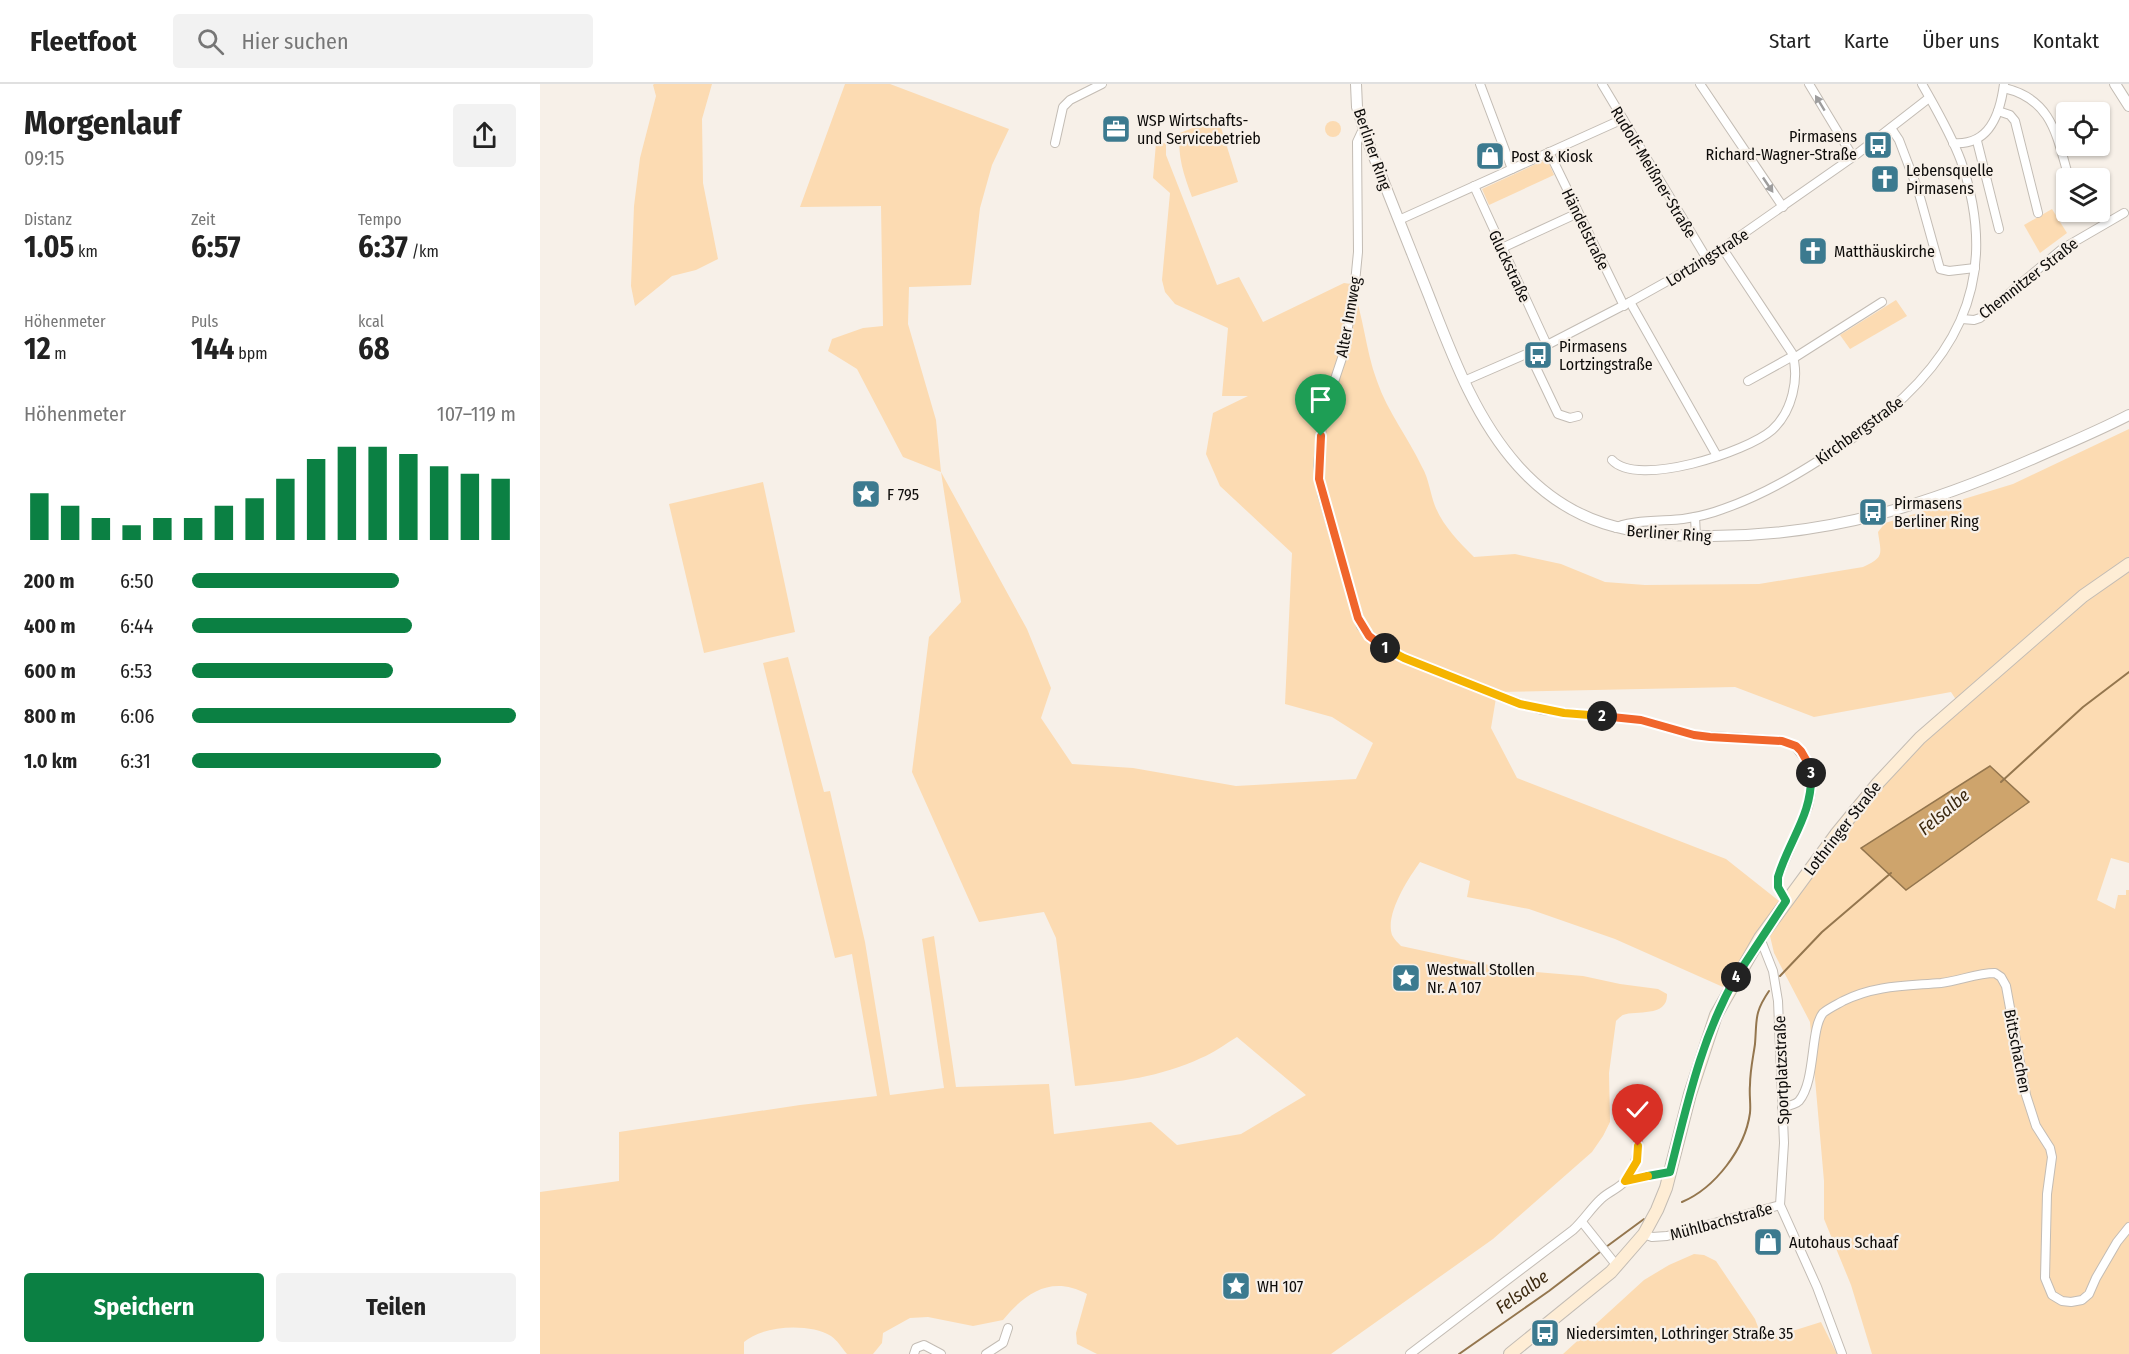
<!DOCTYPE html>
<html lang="de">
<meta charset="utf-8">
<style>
:root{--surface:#fff;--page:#f2f2f2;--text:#222;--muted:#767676;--line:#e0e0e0;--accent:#0b8043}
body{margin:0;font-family:"Fira Sans Condensed",sans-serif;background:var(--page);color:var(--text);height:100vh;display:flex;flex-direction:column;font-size:22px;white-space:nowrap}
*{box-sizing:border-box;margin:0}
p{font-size:20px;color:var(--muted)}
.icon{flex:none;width:33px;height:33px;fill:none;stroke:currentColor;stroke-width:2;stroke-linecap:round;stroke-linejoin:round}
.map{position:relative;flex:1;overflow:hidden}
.panel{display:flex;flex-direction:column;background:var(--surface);width:540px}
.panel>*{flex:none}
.buttons{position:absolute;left:1516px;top:18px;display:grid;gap:12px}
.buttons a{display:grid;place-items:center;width:54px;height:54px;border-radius:6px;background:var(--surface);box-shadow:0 2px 4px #0004;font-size:30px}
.pin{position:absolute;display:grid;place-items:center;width:51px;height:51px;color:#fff;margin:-62px -26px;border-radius:50% 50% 50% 0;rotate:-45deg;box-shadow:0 0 6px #0007}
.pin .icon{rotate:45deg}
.km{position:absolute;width:30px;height:30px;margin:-15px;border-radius:50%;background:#222;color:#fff;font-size:16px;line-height:30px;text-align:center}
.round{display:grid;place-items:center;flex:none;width:63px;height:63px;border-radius:6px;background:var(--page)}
.headline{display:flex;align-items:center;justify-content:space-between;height:102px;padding:0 24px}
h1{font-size:33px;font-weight:700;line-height:45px}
.metrics{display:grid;grid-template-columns:repeat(3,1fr);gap:9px;height:102px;padding:6px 24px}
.metrics div{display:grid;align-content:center}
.metrics b{font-size:30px;font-weight:700}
.metrics small{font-size:16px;font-weight:400}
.metrics p{font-size:16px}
.chart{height:168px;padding:12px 24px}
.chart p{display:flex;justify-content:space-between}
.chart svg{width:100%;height:108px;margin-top:6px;stroke:var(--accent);stroke-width:6}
.button{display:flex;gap:12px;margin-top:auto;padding:12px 24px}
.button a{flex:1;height:69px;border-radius:6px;background:var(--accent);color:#fff;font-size:24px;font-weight:700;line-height:69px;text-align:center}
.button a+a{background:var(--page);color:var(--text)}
ul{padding:0 24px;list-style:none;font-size:20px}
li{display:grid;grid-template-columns:96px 72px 1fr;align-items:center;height:45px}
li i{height:15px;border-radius:8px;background:var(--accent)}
header{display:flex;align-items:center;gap:36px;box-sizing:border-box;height:84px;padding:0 30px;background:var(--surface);border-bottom:2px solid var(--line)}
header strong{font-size:28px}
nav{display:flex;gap:33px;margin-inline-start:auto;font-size:21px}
.search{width:420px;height:54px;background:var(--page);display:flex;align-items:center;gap:15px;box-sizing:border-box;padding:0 21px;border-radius:6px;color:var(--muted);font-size:22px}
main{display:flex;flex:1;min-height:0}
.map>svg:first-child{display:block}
.green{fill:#fcdbb2}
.water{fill:#cea46c;stroke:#94764e;stroke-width:1.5}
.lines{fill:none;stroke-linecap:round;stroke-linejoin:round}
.stream{stroke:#94764e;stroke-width:2}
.minor-casing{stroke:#c3bcb4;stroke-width:10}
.tertiary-casing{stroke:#c3bcb4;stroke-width:12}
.secondary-casing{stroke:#c3bcb4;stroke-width:14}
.minor{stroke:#fff;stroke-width:8}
.tertiary{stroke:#fff;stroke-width:10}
.secondary{stroke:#feedd5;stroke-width:12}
.oneway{fill:#9e9d9d}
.split-1-casing{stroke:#fff;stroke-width:12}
.split-2-casing{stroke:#fff;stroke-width:12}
.split-3-casing{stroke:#fff;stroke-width:12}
.split-4-casing{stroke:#fff;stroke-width:12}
.split-5-casing{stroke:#fff;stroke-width:12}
.split-6-casing{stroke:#fff;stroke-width:12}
.split-1{stroke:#f0652b;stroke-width:8}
.split-2{stroke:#f5b400;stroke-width:8}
.split-3{stroke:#f0652b;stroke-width:8}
.split-4{stroke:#22a559;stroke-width:8}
.split-5{stroke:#22a559;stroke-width:8}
.split-6{stroke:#f5b400;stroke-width:8}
.labels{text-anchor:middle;stroke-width:4.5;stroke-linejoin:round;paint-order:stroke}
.poi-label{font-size:16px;fill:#0d0b09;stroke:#f7f0e8;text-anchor:start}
.street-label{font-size:16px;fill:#0d0b09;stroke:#f7f0e8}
.water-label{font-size:18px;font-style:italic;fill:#3c2910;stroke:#f7f0e8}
</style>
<header>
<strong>Fleetfoot</strong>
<div class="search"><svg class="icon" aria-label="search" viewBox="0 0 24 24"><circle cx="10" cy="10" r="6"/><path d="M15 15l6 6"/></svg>Hier suchen</div>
<nav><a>Start</a><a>Karte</a><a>Über uns</a><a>Kontakt</a></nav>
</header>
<main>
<section class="panel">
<div class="headline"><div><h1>Morgenlauf</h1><p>09:15</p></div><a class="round"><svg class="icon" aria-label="share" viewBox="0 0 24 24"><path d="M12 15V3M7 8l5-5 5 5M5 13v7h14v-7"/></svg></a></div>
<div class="metrics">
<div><p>Distanz</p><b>1.05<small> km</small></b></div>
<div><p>Zeit</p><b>6:57</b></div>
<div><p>Tempo</p><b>6:37<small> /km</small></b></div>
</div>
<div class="metrics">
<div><p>Höhenmeter</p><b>12<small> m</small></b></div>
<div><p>Puls</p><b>144<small> bpm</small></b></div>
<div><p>kcal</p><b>68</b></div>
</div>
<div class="chart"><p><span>Höhenmeter</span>107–119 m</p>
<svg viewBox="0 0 160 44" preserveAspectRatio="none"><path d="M5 44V25M15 44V30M25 44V35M35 44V38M45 44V35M55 44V35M65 44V30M75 44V27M85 44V19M95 44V11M105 44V6M115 44V6M125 44V9M135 44V14M145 44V17M155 44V19"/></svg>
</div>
<ul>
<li><b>200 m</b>6:50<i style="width:64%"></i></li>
<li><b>400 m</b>6:44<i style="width:68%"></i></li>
<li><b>600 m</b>6:53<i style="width:62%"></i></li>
<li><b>800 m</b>6:06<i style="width:100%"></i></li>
<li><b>1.0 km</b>6:31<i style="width:77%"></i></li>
</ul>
<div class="button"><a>Speichern</a><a>Teilen</a></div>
</section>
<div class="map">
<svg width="1589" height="1270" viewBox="0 0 1589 1270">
<rect width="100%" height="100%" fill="#f7f0e8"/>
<g class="green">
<polygon points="114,0 172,0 162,35 163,99 178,175 156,186 132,192 95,222 91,202 94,122 100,74 116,12 113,1"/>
<path d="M305 0H350L469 45 452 81 440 124 431 201 369 203 368 240 396 336 401 388 487 545 511 604 501 634 532 680 593 684 696 702 816 695 833 659 792 633 745 620 752 469 680 402 666 370 673 329 708 312H682L688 244 635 220 625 208 622 196 630 109 613 94 616 59H626V71L677 201 699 193 723 238 804 199 811 200C824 231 825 265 837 297 848 329 868 353 882 383 889 395 890 409 895 422 903 442 919 458 934 473L975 470 1021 480 1065 498 1105 501 1219 500 1323 483C1345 473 1341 470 1338 448L1345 439 1473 400 1589 345V779L1571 774 1557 816 1575 825 1578 811H1586V806H1589V1270H1332L1311 1201 1284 1135V1097L1270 938 1234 869 1230 852 1299 755 1322 727 1373 669 1422 625 1411 608 1274 633 1195 603 957 608 951 644 977 694 1186 775 1239 817 1183 903 1075 855 989 825 927 813 930 797 880 778C868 795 845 830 852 851 854 855 858 859 861 862L972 886 1043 892 1080 900 1118 905 1127 910C1128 934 1096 926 1083 931 1082 931 1076 937 1076 937L1069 989 1070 1038 1063 1052 1052 1068 953 1155 791 1270H557L537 1260 536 1249 547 1210C512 1191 486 1208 463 1236L433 1242 388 1233 370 1234 343 1249 342 1259 333 1270H307C302 1264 297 1256 291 1252 270 1239 223 1241 204 1258V1270H0V1108L79 1097V1048L260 1021 337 1012 312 870 295 874 223 579 248 573 284 708 290 707 325 858 350 1011 404 1004 382 855 394 852 416 1003 509 1000 514 1050 611 1038 637 1061 701 1050 766 1011 697 953C685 960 674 969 661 974 621 993 578 998 535 1002L516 854 504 828 439 838 372 688 389 553 421 518 401 388 363 373 317 285 288 267 292 255 323 244 343 242 341 122 260 123Z"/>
<path d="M678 34 698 98 652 113C644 91 637 72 640 49Z"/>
<circle cx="793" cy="45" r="8"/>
<polygon points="1007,75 1014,91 949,121 942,105"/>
<polygon points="1512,125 1527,149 1500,169 1484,141"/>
<polygon points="1356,216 1367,232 1310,265 1300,251"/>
<polygon points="223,398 255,548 164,569 129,420"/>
<polygon points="1154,1170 1164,1171 1176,1177 1215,1235 1221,1251 1227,1255 1281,1238 1297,1270 1023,1270 1104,1196 1129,1181"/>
</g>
<polygon class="water" points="1450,682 1489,718 1366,806 1321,764"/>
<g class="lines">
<g class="stream">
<polyline points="1461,698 1543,623 1589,588"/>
<polyline points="1240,892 1282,848 1351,789"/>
<path d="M1142 1118C1175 1104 1205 1065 1210 1029 1211 1020 1209 1011 1210 1001 1210 987 1213 974 1215 960 1217 935 1214 929 1229 907"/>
<polyline points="1066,1163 1104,1135"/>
<polyline points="919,1270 1009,1207 1060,1168"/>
</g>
<g class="minor-casing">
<g id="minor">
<polyline points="940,0 972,85"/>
<polyline points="1062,0 1167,175"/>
<polyline points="1160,0 1243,123"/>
<polyline points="1269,0 1313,73"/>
<path d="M1464 4C1513 15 1517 54 1529 94"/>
<polyline points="1458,27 1470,31 1475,37 1498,129"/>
<polyline points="1351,44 1359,56 1378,106 1400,185 1409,187 1435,184"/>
<polyline points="823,45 817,58 818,168 814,209 803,271 783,331 778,382 782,410 821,542 837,559 864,574 964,614 1002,626 1101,636 1154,651 1220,655 1242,657 1255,662 1269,680 1271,708 1268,723 1238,793 1238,803 1246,817"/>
<polyline points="1437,57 1459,145"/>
<polyline points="515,59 523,23 530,16 562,0"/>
<path d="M1413 59C1449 62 1460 31 1464 0"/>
<polyline points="1009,68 1084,222"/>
<polyline points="934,102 1007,261"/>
<polyline points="859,136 1083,35"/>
<polyline points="962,164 1038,129"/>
<polyline points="1090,218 1177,372"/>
<polyline points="1422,235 1434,236 1440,234 1522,165 1584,129"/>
<polyline points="989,269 1018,330 1030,334 1038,332"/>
<polyline points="1254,274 1342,218"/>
<polyline points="924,297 1007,261 1090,218 1167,175 1313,73 1389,14"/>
<polyline points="1208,297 1253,272"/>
<path d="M1072 376C1097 404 1207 368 1232 346 1252 328 1260 294 1252 269L1183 165"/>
<polyline points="1155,433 1156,452"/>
<path d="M1076 444C1084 436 1129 437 1143 435 1156 433 1170 430 1183 425 1229 409 1270 383 1310 356 1413 286 1464 201 1421 77 1411 50 1396 25 1382 0"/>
<polyline points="1220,854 1233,887 1238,917 1244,1059 1240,1121 1277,1203 1302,1270"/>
<path d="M1242 1023C1248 1022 1255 1021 1259 1017 1276 997 1270 945 1283 929 1289 924 1296 921 1303 917 1335 901 1366 902 1401 899 1419 897 1437 889 1455 889L1461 893 1466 902 1486 1011 1496 1042 1510 1064 1512 1073 1507 1110 1505 1194 1512 1211 1522 1217 1531 1218 1542 1216 1549 1210 1556 1194 1577 1158 1589 1143"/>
<polyline points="1085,1097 1130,1088"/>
<polyline points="1042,1138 1077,1182"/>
<polyline points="1104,1150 1112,1153 1127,1152 1240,1121"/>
<polyline points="374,1270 376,1264 384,1261 401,1270"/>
<polyline points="446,1270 463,1259 468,1244"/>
<path d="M870 1270 1033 1146C1044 1136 1051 1124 1061 1115 1068 1108 1078 1105 1084 1098 1103 1077 1099 1049 1094 1023"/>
</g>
</g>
<g class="tertiary-casing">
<g id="tertiary">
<path d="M816 0 817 23 827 55C847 107 868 159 889 212 912 271 935 334 978 382 1032 442 1091 452 1167 452 1291 453 1394 419 1506 369 1534 357 1562 345 1589 331"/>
<polyline points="1575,0 1589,22"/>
</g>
</g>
<g class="secondary-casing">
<polyline id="secondary" points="970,1270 1071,1188 1104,1150 1117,1126 1126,1104 1150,1010 1176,931 1220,854 1297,749 1338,699 1380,654 1543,512 1589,480"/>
</g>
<use href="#minor" class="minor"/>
<use href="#tertiary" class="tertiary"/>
<use href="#secondary" class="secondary"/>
</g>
<defs><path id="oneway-solid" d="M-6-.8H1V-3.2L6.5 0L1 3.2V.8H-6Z" transform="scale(1.5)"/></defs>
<g class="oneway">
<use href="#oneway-solid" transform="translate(1280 19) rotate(-121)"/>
<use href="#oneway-solid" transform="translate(1228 101) rotate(56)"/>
</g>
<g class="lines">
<g class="split-1-casing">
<polyline id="split-1" points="781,352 779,395 818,534 829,552 845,564"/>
</g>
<g class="split-2-casing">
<polyline id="split-2" points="845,564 864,574 980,620 1024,629 1062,632"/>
</g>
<g class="split-3-casing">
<polyline id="split-3" points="1062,632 1101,636 1154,651 1170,653 1242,657 1256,662 1261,667 1269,681 1271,689"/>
</g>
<g class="split-4-casing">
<path id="split-4" d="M1196 893 1246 817 1238 803V793C1249 756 1273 730 1271 689"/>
</g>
<g class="split-5-casing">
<path id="split-5" d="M1108 1092 1130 1088C1147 1021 1161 954 1196 893"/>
</g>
<g class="split-6-casing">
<polyline id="split-6" points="1098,1062 1097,1077 1085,1097 1108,1092"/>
</g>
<use href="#split-1" class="split-1"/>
<use href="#split-2" class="split-2"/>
<use href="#split-3" class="split-3"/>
<use href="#split-4" class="split-4"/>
<use href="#split-5" class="split-5"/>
<use href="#split-6" class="split-6"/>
</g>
<defs>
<g id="office-square" transform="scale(1.5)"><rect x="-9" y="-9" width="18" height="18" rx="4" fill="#3c7a8f" stroke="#f7f0e8"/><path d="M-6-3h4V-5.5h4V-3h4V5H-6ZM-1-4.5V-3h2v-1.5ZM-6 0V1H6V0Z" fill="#fff"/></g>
<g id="bus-square" transform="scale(1.5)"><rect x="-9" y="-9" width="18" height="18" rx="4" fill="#3c7a8f" stroke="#f7f0e8"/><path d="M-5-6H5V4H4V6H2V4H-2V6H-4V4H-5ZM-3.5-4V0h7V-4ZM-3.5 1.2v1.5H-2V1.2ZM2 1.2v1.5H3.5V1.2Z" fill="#fff"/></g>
<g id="shop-square" transform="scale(1.5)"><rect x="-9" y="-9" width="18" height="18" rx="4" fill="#3c7a8f" stroke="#f7f0e8"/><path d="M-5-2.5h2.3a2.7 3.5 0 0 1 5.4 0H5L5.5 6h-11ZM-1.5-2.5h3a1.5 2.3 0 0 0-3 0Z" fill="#fff"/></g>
<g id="church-square" transform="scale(1.5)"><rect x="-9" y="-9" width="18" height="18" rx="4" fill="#3c7a8f" stroke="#f7f0e8"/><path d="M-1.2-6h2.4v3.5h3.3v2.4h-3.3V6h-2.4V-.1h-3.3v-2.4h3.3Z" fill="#fff"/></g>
<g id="sight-square" transform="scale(1.5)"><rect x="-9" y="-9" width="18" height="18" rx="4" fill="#3c7a8f" stroke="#f7f0e8"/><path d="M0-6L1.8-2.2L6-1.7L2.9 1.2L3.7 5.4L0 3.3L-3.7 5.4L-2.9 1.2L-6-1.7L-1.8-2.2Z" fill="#fff"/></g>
</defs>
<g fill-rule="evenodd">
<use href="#office-square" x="576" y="45"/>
<use href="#bus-square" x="1338" y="61"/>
<use href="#shop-square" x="950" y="72"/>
<use href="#church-square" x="1345" y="95"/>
<use href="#church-square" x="1273" y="167"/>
<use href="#bus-square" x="998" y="271"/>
<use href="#sight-square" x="326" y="410"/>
<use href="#bus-square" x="1333" y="428"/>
<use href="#sight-square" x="866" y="894"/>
<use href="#shop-square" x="1228" y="1158"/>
<use href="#sight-square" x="696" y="1202"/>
<use href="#bus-square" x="1005" y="1249"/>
</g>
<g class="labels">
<g class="poi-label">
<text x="597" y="42">WSP Wirtschafts-<tspan x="597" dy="18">und Servicebetrieb</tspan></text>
<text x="1317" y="58" text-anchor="end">Pirmasens<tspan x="1317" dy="18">Richard-Wagner-Straße</tspan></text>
<text x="971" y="78">Post &amp; Kiosk</text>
<text x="1366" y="92">Lebensquelle<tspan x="1366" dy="18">Pirmasens</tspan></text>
<text x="1294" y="173">Matthäuskirche</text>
<text x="1019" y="268">Pirmasens<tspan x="1019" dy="18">Lortzingstraße</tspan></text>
<text x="347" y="416">F 795</text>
<text x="1354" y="425">Pirmasens<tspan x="1354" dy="18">Berliner Ring</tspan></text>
<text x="887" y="891">Westwall Stollen<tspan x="887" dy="18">Nr. A 107</tspan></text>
<text x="1249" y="1164">Autohaus Schaaf</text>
<text x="717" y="1208">WH 107</text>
<text x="1026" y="1255">Niedersimten, Lothringer Straße 35</text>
</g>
<g class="street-label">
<text transform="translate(833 65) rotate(71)" y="6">Berliner Ring</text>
<text transform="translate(1114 88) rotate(59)" y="6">Rudolf-Meißner-Straße</text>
<text transform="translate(1046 145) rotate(64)" y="6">Händelstraße</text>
<text transform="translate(1167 173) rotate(-32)" y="6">Lortzingstraße</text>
<text transform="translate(970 182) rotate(65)" y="6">Gluckstraße</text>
<text transform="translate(1488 194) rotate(-38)" y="6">Chemnitzer Straße</text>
<text transform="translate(808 233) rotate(-80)" y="6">Alter Innweg</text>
<text transform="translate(1319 346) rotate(-36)" y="6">Kirchbergstraße</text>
<text transform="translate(1129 449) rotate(4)" y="6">Berliner Ring</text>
<text transform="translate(1302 744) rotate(-52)" y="6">Lothringer Straße</text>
<text transform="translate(1478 967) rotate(79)" y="6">Bittschachen</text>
<text transform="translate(1241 986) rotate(-92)" y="6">Sportplatzstraße</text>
<text transform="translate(1181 1137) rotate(-15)" y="6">Mühlbachstraße</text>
</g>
<g class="water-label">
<text transform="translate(1404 728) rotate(-40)" y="6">Felsalbe</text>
<text transform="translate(982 1208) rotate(-36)" y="6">Felsalbe</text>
</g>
</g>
</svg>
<div class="buttons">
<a><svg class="icon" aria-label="locate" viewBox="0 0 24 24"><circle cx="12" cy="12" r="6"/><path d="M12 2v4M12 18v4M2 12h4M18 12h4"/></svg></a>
<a><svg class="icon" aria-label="layers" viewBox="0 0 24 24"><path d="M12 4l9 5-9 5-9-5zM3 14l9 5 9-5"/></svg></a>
</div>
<div class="pin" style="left:781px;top:352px;background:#1e9e55"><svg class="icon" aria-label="arrive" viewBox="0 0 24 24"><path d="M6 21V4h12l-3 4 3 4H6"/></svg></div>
<div class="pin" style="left:1098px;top:1062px;background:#d93025"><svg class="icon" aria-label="check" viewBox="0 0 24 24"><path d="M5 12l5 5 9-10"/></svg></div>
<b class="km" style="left:845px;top:564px">1</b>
<b class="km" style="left:1062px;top:632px">2</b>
<b class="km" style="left:1271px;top:689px">3</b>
<b class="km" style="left:1196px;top:893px">4</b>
</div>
</main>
